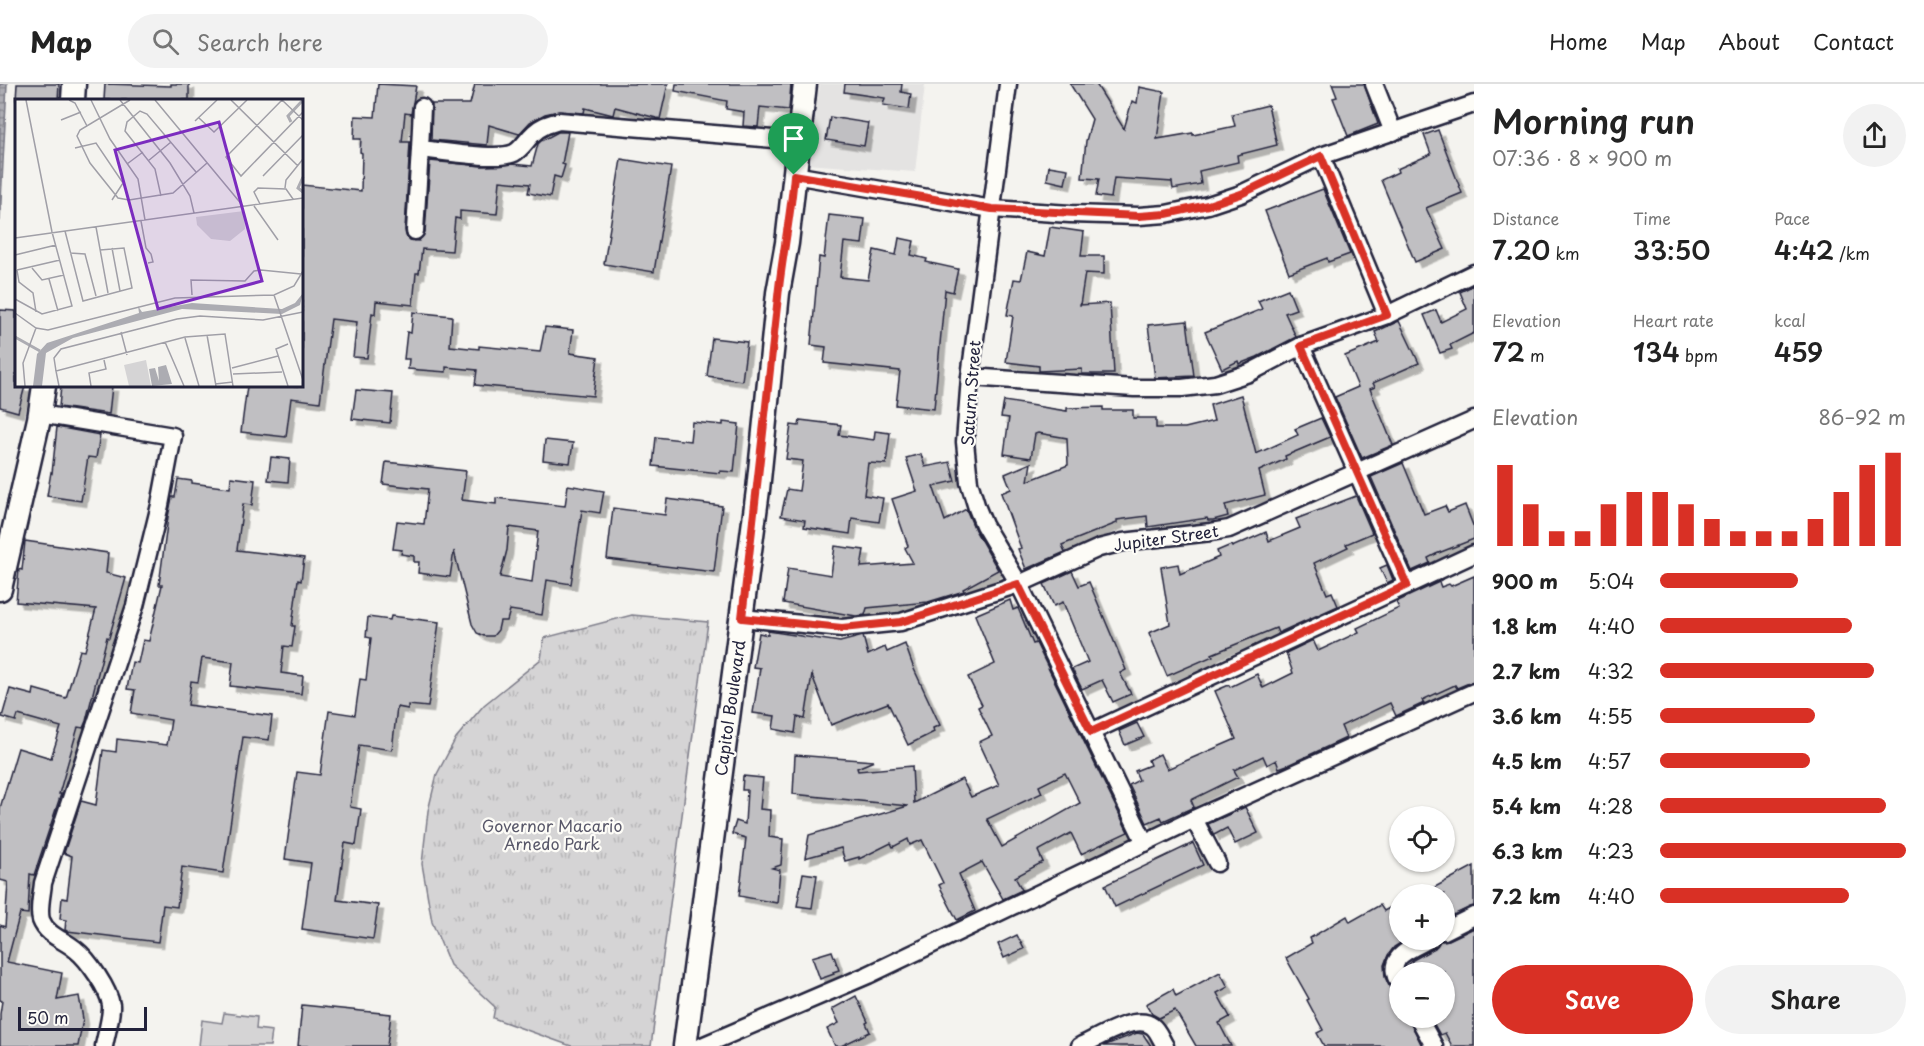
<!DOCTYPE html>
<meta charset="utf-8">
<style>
:root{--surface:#fff;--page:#f2f2f2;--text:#222;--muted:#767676;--line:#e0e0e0;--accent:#d93025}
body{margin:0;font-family:"Playpen Sans",sans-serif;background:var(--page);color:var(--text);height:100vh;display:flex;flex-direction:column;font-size:22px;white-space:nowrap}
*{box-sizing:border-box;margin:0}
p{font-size:20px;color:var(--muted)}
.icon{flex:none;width:33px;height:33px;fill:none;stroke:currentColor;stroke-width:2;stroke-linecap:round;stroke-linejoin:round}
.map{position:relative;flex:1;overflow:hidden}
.details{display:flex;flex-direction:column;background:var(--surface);width:450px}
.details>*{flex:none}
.controls{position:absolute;left:1389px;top:722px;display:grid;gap:12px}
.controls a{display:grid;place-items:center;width:66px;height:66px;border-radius:50%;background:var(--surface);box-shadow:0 2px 4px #0004;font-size:30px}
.scale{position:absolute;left:18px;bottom:15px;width:129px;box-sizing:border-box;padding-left:6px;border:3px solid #22223b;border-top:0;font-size:16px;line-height:21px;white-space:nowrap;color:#22223b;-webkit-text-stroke:4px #fdfcf7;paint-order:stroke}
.pin{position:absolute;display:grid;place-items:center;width:51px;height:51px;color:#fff;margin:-62px -26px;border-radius:50% 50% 50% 0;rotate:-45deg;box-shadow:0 0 6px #0007}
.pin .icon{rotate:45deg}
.round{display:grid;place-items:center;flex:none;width:63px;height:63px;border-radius:32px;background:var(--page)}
.overview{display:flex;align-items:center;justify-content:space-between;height:102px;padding:0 18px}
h1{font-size:33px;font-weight:600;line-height:45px}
.metrics{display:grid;grid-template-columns:repeat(3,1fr);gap:9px;height:102px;padding:6px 18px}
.metrics div{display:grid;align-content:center}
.metrics b{font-size:26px;font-weight:600}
.metrics small{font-size:16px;font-weight:400}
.metrics p{font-size:16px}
.chart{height:168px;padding:12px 18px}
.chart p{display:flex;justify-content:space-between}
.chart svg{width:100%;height:108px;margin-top:6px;stroke:var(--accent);stroke-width:6}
.action{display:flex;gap:12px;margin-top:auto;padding:12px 18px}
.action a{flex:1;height:69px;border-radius:36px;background:var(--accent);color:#fff;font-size:24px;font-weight:600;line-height:69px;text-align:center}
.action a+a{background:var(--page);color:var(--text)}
ul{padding:0 18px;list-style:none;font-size:20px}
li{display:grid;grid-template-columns:96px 72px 1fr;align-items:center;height:45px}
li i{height:15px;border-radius:8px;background:var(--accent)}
header{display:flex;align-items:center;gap:36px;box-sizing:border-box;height:84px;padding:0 30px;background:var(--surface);border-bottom:2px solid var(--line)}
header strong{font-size:28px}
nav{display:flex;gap:33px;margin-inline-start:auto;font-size:21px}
.search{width:420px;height:54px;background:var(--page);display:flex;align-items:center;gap:15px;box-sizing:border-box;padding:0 21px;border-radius:33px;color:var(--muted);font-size:22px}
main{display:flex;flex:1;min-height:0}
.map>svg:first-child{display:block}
.built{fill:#e4e3e2}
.green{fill:#d5d4d5;stroke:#7c7b88;stroke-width:1.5}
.park{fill:url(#park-tufts);stroke:#7c7b88;stroke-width:1.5}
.water{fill:url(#water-rules);stroke:#757582;stroke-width:1.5}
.building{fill:#c0bfc2;stroke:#22223b;stroke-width:1.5;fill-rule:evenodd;filter:url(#shadow)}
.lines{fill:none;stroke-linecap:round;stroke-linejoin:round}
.street-casing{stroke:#22223b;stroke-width:21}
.secondary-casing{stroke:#22223b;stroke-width:27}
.street{stroke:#fdfcf7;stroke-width:16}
.secondary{stroke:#fdfcf7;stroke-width:22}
.route-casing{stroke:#fff;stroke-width:12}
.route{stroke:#d93025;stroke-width:8}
.labels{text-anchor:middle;stroke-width:4.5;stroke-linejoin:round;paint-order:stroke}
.street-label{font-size:16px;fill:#22223b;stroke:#fdfcf7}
.park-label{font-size:16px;fill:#585769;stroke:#fdfcf7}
.inset-river{fill:none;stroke:#acacb2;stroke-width:3}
.inset-road{fill:none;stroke:#a09fa7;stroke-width:1.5}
.view{fill:#7b2cbf;fill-opacity:0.15;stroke:#7b2cbf;stroke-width:3}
.inset-edge{fill:none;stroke:#22223b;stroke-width:3}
</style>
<header>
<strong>Map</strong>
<div class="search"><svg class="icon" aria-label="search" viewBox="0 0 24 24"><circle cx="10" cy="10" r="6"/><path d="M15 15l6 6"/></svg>Search here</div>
<nav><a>Home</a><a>Map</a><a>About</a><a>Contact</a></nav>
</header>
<main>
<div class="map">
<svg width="1474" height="962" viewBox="0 0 1474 962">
<defs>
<pattern id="park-tufts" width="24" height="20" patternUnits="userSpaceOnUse" patternTransform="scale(1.5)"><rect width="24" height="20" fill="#d5d4d5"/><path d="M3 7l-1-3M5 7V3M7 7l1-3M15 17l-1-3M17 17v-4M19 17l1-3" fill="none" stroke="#b7b6b8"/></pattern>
<pattern id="water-rules" width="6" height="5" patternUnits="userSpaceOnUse" patternTransform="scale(1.5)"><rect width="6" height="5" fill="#acacb2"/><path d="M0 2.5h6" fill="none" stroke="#8c8c92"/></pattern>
<filter id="shadow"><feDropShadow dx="5.5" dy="5.5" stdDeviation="0" flood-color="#0004"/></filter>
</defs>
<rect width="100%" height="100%" fill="#f4f3ef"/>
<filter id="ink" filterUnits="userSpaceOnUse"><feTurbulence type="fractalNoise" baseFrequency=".0167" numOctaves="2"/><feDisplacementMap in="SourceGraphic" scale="12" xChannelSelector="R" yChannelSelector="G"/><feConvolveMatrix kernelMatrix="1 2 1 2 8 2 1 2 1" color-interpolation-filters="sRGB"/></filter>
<g filter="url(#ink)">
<polygon class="built" points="820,0 925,0 915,88 806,80"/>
<polygon class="green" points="224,929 257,933 256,945 272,947 270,962 199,962 202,936 222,939"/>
<polygon class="park" points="632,531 708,538 651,962 571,962 493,934 495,923 450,881 432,838 422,780 428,727 437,690 456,654 484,621 541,575 544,554"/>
<polygon class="water" points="0,0 7,0 0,137"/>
<g class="building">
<polygon points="17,0 59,0 58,16 16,16"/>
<polygon points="105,0 171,2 171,0 189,0 189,16 104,16"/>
<polygon points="378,0 416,2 411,30 405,29 402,58 410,58 405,146 406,152 410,156 419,157 425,148 430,77 482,82 512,80 532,82 538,60 541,57 558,48 568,48 562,80 565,81 561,94 554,92 550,113 528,109 530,100 500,97 497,130 460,127 460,135 455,134 452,167 422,165 419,189 416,189 413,221 376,217 375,230 372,229 367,274 353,273 357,238 331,235 320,318 291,314 286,353 241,348 247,302 302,302 302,101 361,107 362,69 360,68 361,55 354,55 355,32 375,33"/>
<polygon points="475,0 668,0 660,35 615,23 613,31 585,24 584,29 559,27 545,30 530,38 519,50 489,41 487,61 431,56 432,20 470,20"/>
<polygon points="676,0 791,0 789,26 760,23 758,43 743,42 744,28 726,25 727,17 675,7"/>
<polygon points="845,0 902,0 901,8 911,10 909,25 883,21 885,14 844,8"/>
<polygon points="1070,0 1096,0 1124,45 1132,17 1137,19 1139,3 1164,8 1157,55 1193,49 1193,51 1235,42 1232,30 1268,21 1277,61 1237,71 1238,78 1199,87 1201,100 1173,105 1172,98 1114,94 1111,114 1096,112 1099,95 1082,94 1086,57 1092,35"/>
<polygon points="1332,0 1364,0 1378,40 1348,52 1333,14 1337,13"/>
<polygon points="830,33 868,39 864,62 826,56"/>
<polygon points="1438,46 1462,109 1426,124 1445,165 1415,178 1381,96 1398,88 1397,85 1431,70 1424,51"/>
<polygon points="621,75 671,83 654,188 604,180"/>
<polygon points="1049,82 1068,85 1065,100 1047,96"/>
<polygon points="1323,105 1350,170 1328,178 1327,174 1289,189 1265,127"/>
<polygon points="829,131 865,135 862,160 844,158 840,193 868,196 874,166 896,171 899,154 914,157 911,171 927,175 926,178 958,185 953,208 945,206 934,325 896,321 900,287 824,279 826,263 811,261 819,173 824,174"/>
<polygon points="1050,143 1084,148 1081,172 1104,172 1104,190 1085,189 1080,221 1110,219 1114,290 1082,290 1082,285 1039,287 1039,282 1006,278 1013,232 1007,231 1014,195 1021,196 1027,168 1045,172"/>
<polygon points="1474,201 1474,249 1450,261 1452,265 1440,269 1424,231 1436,226 1441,238 1467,225 1460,208"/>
<polygon points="1288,205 1296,225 1285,229 1296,253 1257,273 1239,280 1238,277 1222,285 1205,248 1262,225 1258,217"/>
<polygon points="0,226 16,227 16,302 25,302 18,328 0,323"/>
<polygon points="413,228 452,232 450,262 479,265 479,262 540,268 545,243 573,246 570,269 598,273 593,312 475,301 477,286 446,283 446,288 408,285 409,275 404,275 407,248 411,249"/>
<polygon points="1187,237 1194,292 1155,294 1148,241"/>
<polygon points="1399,237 1419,279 1373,299 1375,303 1370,305 1393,361 1362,374 1335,313 1358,303 1345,272 1379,258 1375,248"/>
<polygon points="712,254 747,258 742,297 707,292"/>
<polygon points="61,302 112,302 109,330 59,323"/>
<polygon points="356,306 393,309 390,339 352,335"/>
<polygon points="1241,311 1256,370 1298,351 1295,345 1321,334 1330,353 1285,372 1286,375 1259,387 1265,411 1225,421 1228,432 1213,436 1208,436 1207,434 1148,443 1147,432 1117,436 1117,439 1062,461 1065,468 1026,485 1018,465 1021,464 1001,409 1011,405 1005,390 1031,379 1028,397 1068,381 1067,354 1038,349 1035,350 1031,374 1004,370 1009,334 1001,333 1004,317 1067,327 1067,324 1103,323 1103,326 1133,326 1133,334 1156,334 1156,344 1185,344 1214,337 1210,321"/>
<polygon points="800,336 841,341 839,351 874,356 875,347 890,349 886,380 868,379 864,411 883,414 879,438 852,434 850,450 804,443 805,436 781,432 787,405 799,407 803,377 786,375 791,341 799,342"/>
<polygon points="692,338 723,341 723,338 739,340 734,388 720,387 720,389 653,382 656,353 690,357"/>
<polygon points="57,343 100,351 96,374 88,373 81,417 47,412 51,388 52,389"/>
<polygon points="545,356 573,359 570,379 543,376"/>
<polygon points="921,370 925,383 950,378 955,397 933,402 945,437 966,425 975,446 998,486 963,505 964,507 928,518 867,524 865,531 856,532 783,519 788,484 831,491 835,462 864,466 861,483 913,479 905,464 908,462 892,415 917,407 906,374"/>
<polygon points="271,373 290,375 288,398 268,396"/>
<path d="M386 378 466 387 462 416 496 420V414L565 422 568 401 604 407 600 429 582 426 571 500 547 496 542 531 510 526 507 537H500L498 546 493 552H484L477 549 472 540 454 467 450 493 418 489 419 478H414V472L401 470 402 466 393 465 397 437 424 440 428 405 383 400ZM509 443 538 447 532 498 500 493 507 466Z"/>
<polygon points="1403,379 1424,430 1445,422 1448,428 1465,421 1474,444 1474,455 1436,470 1428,474 1430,479 1412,487 1371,393"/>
<polygon points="231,393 255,396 252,421 243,420 237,466 304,474 301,497 298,496 292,542 295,542 292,563 284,562 281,589 303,592 301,610 230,602 233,578 202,574 198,598 191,597 188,621 272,632 269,656 243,653 223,789 182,783 177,823 163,821 158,858 67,847 65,846 66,836 60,835 62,814 67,815 72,772 64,769 81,717 96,721 103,666 116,668 117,655 167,661 171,636 131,629 135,606 127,605 132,578 138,579 143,556 149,557 162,501 159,501 168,433 172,413 175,413 178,395 192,397 192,399 230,404"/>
<polygon points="1356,412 1372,449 1346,460 1348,463 1314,479 1327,510 1332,508 1338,522 1278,549 1276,544 1212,570 1213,572 1167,592 1149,549 1170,540 1161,483 1178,480 1180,490 1219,473 1217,467 1231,461 1232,463 1266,448 1269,457 1300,444 1296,435"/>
<polygon points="667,415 722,422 714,488 607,475 613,424 665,431"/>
<polygon points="25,457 108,469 106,489 126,494 109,554 107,553 86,637 83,644 78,643 59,710 61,710 34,791 30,790 28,830 20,829 7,878 62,889 57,916 79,912 83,935 78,962 0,962 0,930 2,917 0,916 0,841 5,843 8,798 0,796 0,724 18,664 51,674 61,643 18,631 16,637 2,633 10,605 33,611 34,605 66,614 80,566 85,567 96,525 16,518 19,485 22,486"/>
<polygon points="1387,481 1393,496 1387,499 1380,484"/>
<polygon points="1072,487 1079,502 1089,498 1126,586 1120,589 1131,610 1113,618 1102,596 1082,605 1072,585 1088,578 1063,518 1054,522 1044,500"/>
<polygon points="1474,492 1474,597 1457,604 1455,601 1422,616 1424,619 1396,632 1390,619 1341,642 1346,654 1290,680 1279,684 1276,676 1267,681 1263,672 1234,686 1238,693 1191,716 1194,723 1163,737 1161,733 1147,739 1129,701 1139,696 1135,687 1150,681 1148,676 1160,670 1167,685 1236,655 1215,607 1229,601 1230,603 1257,590 1263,604 1293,589 1286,569 1313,556 1318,567 1359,548 1357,544 1399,524 1396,518 1439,498 1441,503 1449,500 1451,502"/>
<path d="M1010 516 1013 526 1018 524 1033 560 1036 559 1128 748 1081 770 1071 749 1038 767 1043 778 1015 793 1022 806 1003 815 982 778 959 790 975 827 957 836 939 801 943 799 922 756 910 761 908 755 893 763 891 759 859 775V773L845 777 841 764 805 774 809 751 908 722 793 710 795 671 874 677 857 684 858 687 912 682 914 719 962 695 971 713 999 701 979 658 992 652 978 623 982 621 968 593 995 580 975 531ZM1065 689 1080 719 1002 763 987 735 1042 709 1039 702Z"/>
<polygon points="391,532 439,538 428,623 408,621 408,625 397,623 392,666 359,661 350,723 361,725 356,761 345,759 337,816 378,821 373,855 302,845 311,779 285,775 297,688 320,691 329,627 355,631 360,595 366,596 371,554 366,553 368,533 390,536"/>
<polygon points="768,547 840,558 863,552 868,571 885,563 887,568 905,560 914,585 940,641 933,644 934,648 908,661 888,619 831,641 812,591 805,635 797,633 795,649 773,645 775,632 753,629 760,584 753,583 759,549 768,551"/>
<polygon points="1137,639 1144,653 1125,661 1119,647"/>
<polygon points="743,692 763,694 760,725 770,726 769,753 783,755 781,781 772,784 780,786 777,819 739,812 746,754 732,750 736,737 745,740 747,706 742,706"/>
<polygon points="1245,723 1258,749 1235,760 1227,744 1214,751 1208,740"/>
<polygon points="1193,759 1203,781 1115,823 1105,801"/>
<polygon points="1474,782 1474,822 1444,835 1444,810 1422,810"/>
<polygon points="803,789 817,791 812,824 797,822"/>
<polygon points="1400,818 1400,855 1407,855 1394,863 1388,871 1384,881 1385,893 1391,906 1400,911 1400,933 1408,933 1422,962 1324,962 1317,949 1323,946 1307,916 1309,915 1286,874 1312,859 1310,854 1347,832 1350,838 1380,821 1384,827"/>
<polygon points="1474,844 1474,962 1452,962 1445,949 1440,951 1430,933 1444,933 1444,888 1406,888 1405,884 1413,876 1435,864 1440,857 1449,856"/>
<polygon points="1017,851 1024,865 1004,874 998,860"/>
<polygon points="832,867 839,886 833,888 834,890 820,895 812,873"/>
<polygon points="1220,888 1228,903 1217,909 1230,933 1219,939 1231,962 1196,962 1175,926 1159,934 1152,930 1146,920 1173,905 1176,912"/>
<polygon points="856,912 868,938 866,939 870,948 841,962 835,962 827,945 839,939 832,925"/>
<polygon points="302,921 391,930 387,962 298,962"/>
<polygon points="1137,949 1143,950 1151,962 1103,962"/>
</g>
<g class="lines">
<g class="street-casing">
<g id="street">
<polyline points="1008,0 970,293 965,358 969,398 977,424 984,441 1019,500 1145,759"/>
<polyline points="1374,0 1393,48"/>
<path d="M422 23 420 65C441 67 497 77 514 69 522 65 527 55 534 49 541 42 549 40 559 37L797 57"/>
<polyline points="1321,72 1387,231"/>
<polyline points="794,91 992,125 1070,130 1139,132 1166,130 1208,121 1241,110 1321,72 1474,20"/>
<polyline points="415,147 420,65"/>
<polyline points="1301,262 1407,501"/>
<polyline points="970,293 1134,304 1182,304 1215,300 1249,289 1301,262 1387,231 1474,189"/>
<path d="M40 330 173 352 160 421 135 522 43 799C42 811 38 825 41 836 47 852 65 856 76 866 88 875 109 906 111 921 112 931 106 951 104 962"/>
<polyline points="742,534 842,544 901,538 1019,500 1099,464 1123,458 1211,448 1229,445 1474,336"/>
<polyline points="1091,648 1474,470"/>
<polyline points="1194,735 1217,779"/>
<polyline points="1444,847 1474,832"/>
<path d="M1400 901C1383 873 1409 866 1430 855"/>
<polyline points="1418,933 1434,962"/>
<polyline points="702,962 868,891 1194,735 1474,608"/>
<path d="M1080 962C1096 955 1136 929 1152 942 1158 946 1161 956 1165 962"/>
</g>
</g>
<g class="secondary-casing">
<g id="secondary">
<polyline points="73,16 74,0"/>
<polyline points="0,505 39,335 44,302"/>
<polyline points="685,962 758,406 778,209 787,159 805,0"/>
</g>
</g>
<use href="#street" class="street"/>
<use href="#secondary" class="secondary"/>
</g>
</g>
<g class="lines" filter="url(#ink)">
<g class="route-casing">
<path id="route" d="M1321 72 1387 231 1301 262 1407 501 1091 648 1018 500 901 538 842 544 742 534C755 427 766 320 778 213 782 172 791 132 794 91L992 125 1139 132 1166 130 1208 121 1241 110Z"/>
</g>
<use href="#route" class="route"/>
</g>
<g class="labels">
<g class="street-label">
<text transform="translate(971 309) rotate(-86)" y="6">Saturn Street</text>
<text transform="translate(1166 454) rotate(-8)" y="6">Jupiter Street</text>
<text transform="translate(730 624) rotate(-82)" y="6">Capitol Boulevard</text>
</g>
<g class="park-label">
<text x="552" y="748">Governor Macario<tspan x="552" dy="18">Arnedo Park</tspan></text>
</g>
</g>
<g transform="translate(15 15)">
<rect width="288" height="288" fill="#f4f3ef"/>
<path d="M131 261 136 287H114L109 266Z" fill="#d5d4d5"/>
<path d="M229 112 230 130 215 142 196 140 182 126 181 118Z" fill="#d5d4d5"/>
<path d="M288 194 285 206 267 215 167 210 58 239 31 254 27 287H18L22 255 32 244 124 214 123 207 127 213 177 204 267 210 280 204ZM151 266 157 285 137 287 134 270 140 269 144 282 143 268Z" fill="#acacb2"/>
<path class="inset-river" d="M276 23 273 17 288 1M288 78 283 89 288 93M0 238 25 252"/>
<path class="inset-road" d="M54 1 60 4 72 27M76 1 95 40 123 80 130 121M105 1 155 64 175 97 179 114M115 1 65 31 62 37 75 64 103 99 114 101 158 94 192 64M140 1 228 107M216 1 283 67M267 1 211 58 226 77 288 13M267 1 288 21M184 19 199 33 232 1M46 21 66 13M180 22 202 1M60 49 81 44 108 84 97 101M133 62 156 43M112 65 128 53M248 77 288 36M270 89 271 81 288 60M146 97 140 70 110 32 112 23 125 12 132 15 181 73M245 105 239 93 243 89 271 90 278 100M239 107 263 141M126 122 131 149 136 155 138 163 133 164M81 128 93 194M50 132 68 202 117 189 109 149 85 151M0 139 288 99M97 149 105 192M55 154 70 155 81 197M0 156 41 146M17 169 27 181 49 176M2 171 4 183 18 194 21 213M2 171 45 161M34 180 43 212M177 196 176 181 230 182 239 172 246 171 286 175M259 196 288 281M0 200 27 215 57 207 37 133 11 1M0 214 21 229 33 231 160 199 259 196 279 187 288 172M106 233 112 256M192 236 201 287M170 239 184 287M150 243 169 287M217 269 263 257M41 272 39 259 46 250 162 220 185 217 248 221 288 213M218 275 267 273M200 285 218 283M10 287 8 264 21 229M44 287 41 272 170 238 210 235 218 287M76 287 74 274 91 270 89 261M273 287 261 250 273 245"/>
<path class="view" d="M204 23 247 182 143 210 100 51Z"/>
<rect width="288" height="288" class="inset-edge"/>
</g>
</svg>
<div class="controls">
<a><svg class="icon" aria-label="locate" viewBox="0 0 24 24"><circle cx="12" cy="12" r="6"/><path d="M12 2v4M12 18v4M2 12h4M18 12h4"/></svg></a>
<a>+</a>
<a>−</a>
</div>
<div class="scale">50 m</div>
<div class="pin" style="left:794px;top:91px;background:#1e9e55"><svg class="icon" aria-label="arrive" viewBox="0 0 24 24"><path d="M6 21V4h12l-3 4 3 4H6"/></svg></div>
</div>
<section class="details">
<div class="overview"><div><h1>Morning run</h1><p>07:36 · 8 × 900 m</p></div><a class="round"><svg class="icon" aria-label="share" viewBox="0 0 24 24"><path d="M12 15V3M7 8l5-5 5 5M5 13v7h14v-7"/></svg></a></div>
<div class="metrics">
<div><p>Distance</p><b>7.20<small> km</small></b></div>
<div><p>Time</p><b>33:50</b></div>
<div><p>Pace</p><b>4:42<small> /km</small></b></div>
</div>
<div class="metrics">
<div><p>Elevation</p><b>72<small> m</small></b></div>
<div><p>Heart rate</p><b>134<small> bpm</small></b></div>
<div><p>kcal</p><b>459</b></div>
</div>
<div class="chart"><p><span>Elevation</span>86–92 m</p>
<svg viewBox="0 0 160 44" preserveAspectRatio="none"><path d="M5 44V11M15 44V27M25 44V38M35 44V38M45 44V27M55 44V22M65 44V22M75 44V27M85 44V33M95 44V38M105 44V38M115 44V38M125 44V33M135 44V22M145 44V11M155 44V6"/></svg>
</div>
<ul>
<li><b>900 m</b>5:04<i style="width:56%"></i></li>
<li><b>1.8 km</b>4:40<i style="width:78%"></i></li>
<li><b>2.7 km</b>4:32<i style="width:87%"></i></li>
<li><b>3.6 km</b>4:55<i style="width:63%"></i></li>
<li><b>4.5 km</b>4:57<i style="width:61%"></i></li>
<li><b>5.4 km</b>4:28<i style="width:92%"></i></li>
<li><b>6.3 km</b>4:23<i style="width:100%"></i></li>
<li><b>7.2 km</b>4:40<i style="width:77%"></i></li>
</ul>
<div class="action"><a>Save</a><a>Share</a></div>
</section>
</main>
